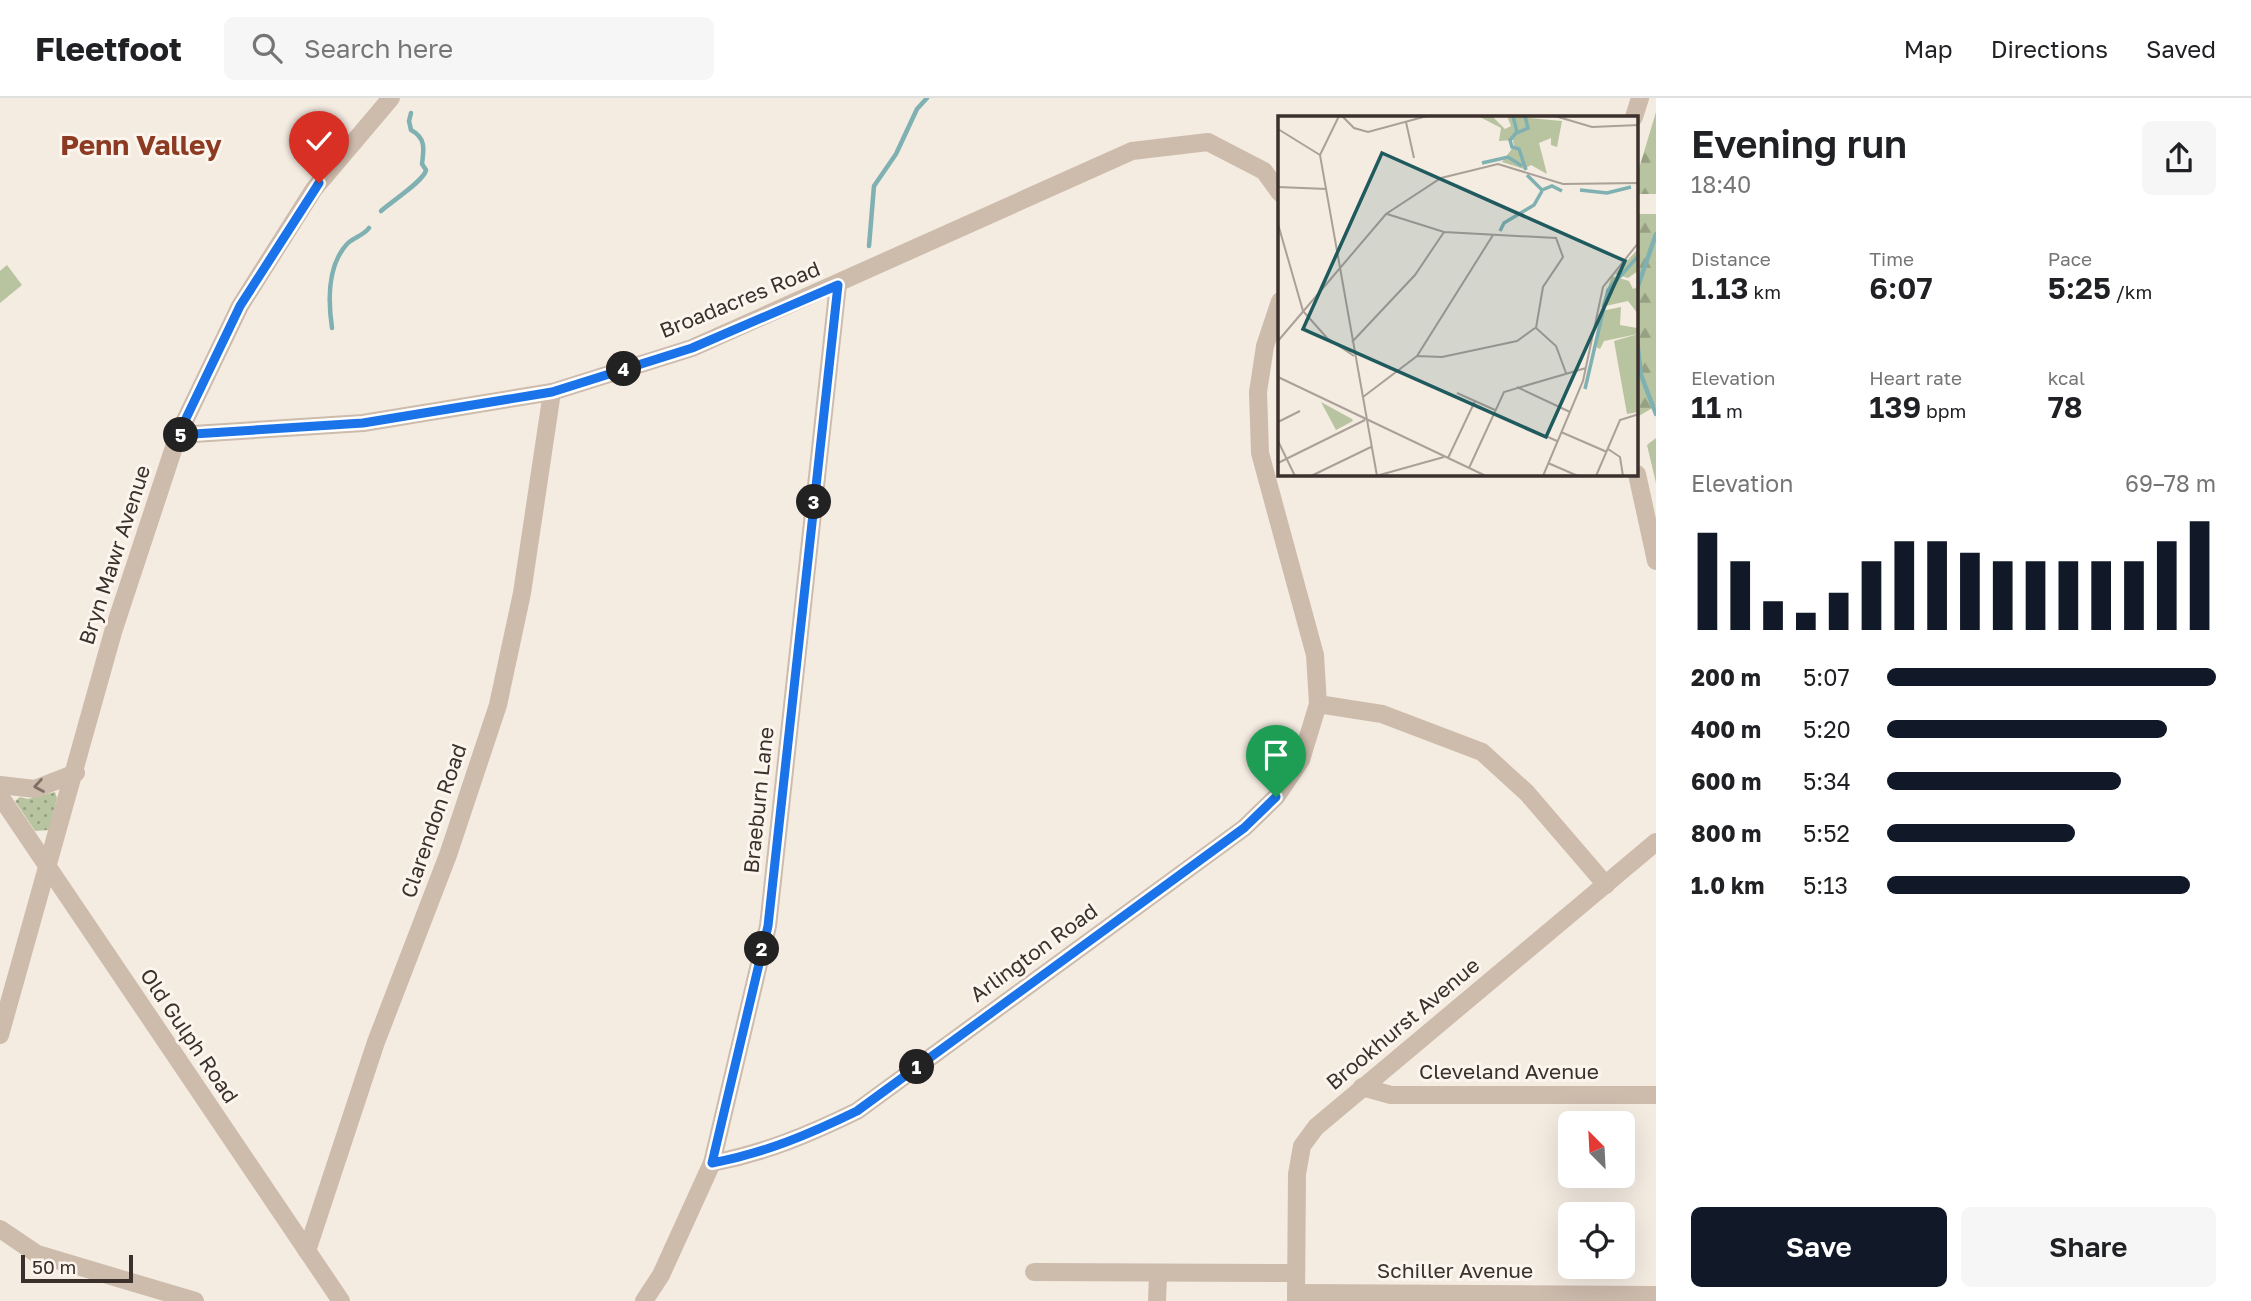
<!DOCTYPE html>
<meta charset="utf-8">
<style>
:root{--surface:#fff;--page:#f6f6f6;--text:#202124;--muted:#757577;--line:#e0e0e0;--accent:#111827}
body{margin:0;font-family:"Golos Text",sans-serif;background:var(--page);color:var(--text);height:100vh;display:flex;flex-direction:column;font-size:26px;white-space:nowrap}
*{box-sizing:border-box;margin:0}
p{font-size:23px;color:var(--muted)}
.icon{flex:none;width:38px;height:38px;fill:none;stroke:currentColor;stroke-width:2;stroke-linecap:round;stroke-linejoin:round}
.map{position:relative;flex:1;overflow:hidden}
.sheet{display:flex;flex-direction:column;background:var(--surface);width:595px}
.sheet>*{flex:none}
.needle{width:46px;rotate:336deg}
.tools{position:absolute;left:1558px;top:1013px;display:grid;gap:14px}
.tools a{display:grid;place-items:center;width:77px;height:77px;border-radius:10px;background:var(--surface);box-shadow:0 7px 28px #0002;font-size:35px}
.scale{position:absolute;left:21px;bottom:18px;width:112px;box-sizing:border-box;padding-left:7px;border:4px solid #3b302b;border-top:0;font-size:19px;line-height:24px;white-space:nowrap;color:#3b302b;-webkit-text-stroke:5px #fbf5ee;paint-order:stroke}
.pin{position:absolute;display:grid;place-items:center;width:60px;height:60px;color:#fff;margin:-72px -30px;border-radius:50% 50% 50% 0;rotate:-45deg;box-shadow:0 0 7px #0007}
.pin .icon{rotate:45deg}
.km{position:absolute;width:35px;height:35px;margin:-18px;border-radius:50%;background:#222;color:#fff;font-size:19px;line-height:35px;text-align:center}
.round{display:grid;place-items:center;flex:none;width:74px;height:74px;border-radius:10px;background:var(--page)}
.summary{display:flex;align-items:center;justify-content:space-between;height:119px;padding:0 35px}
h1{font-size:38px;font-weight:600;line-height:52px}
.metrics{display:grid;grid-template-columns:repeat(3,1fr);gap:10px;height:119px;padding:7px 35px}
.metrics div{display:grid;align-content:center}
.metrics b{font-size:30px;font-weight:600}
.metrics small{font-size:19px;font-weight:400}
.metrics p{font-size:19px}
.chart{height:196px;padding:14px 35px}
.chart p{display:flex;justify-content:space-between}
.chart svg{width:100%;height:126px;margin-top:7px;stroke:var(--accent);stroke-width:6}
.primary-button{display:flex;gap:14px;margin-top:auto;padding:14px 35px}
.primary-button a{flex:1;height:80px;border-radius:10px;background:var(--accent);color:#fff;font-size:28px;font-weight:600;line-height:80px;text-align:center}
.primary-button a+a{background:var(--page);color:var(--text)}
ul{padding:0 35px;list-style:none;font-size:23px}
li{display:grid;grid-template-columns:112px 84px 1fr;align-items:center;height:52px}
li i{height:18px;border-radius:9px;background:var(--accent)}
header{display:flex;align-items:center;gap:42px;box-sizing:border-box;height:98px;padding:0 35px;background:var(--surface);border-bottom:2px solid var(--line)}
header strong{font-size:33px}
nav{display:flex;gap:38px;margin-inline-start:auto;font-size:24px}
.search{width:490px;height:63px;background:var(--page);display:flex;align-items:center;gap:18px;box-sizing:border-box;padding:0 24px;border-radius:10px;color:var(--muted);font-size:26px}
main{display:flex;flex:1;min-height:0}
.map>svg:first-child{display:block}
.grass{fill:#b8c4a0}
.forest{fill:url(#forest-firs)}
.park{fill:url(#park-dots)}
.lines{fill:none;stroke-linecap:round;stroke-linejoin:round}
.stream{stroke:#7fb0b2;stroke-width:4.5}
.minor{stroke:#cdbbac;stroke-width:18}
.oneway{stroke:#7d6f65}
.route-casing{stroke:#fff;stroke-width:14}
.route{stroke:#1a73e8;stroke-width:9}
.labels{text-anchor:middle;stroke-width:6;stroke-linejoin:round;paint-order:stroke}
.street-label{font-size:21px;fill:#3b302b;stroke:#fbf5ee}
.district-label{font-size:28px;font-weight:bold;fill:#8c3b22;stroke:#fbf5ee}
.inset-river{fill:none;stroke:#7fb0b2;stroke-width:3.5}
.inset-road{fill:none;stroke:#aaa098;stroke-width:2}
.view{fill:#1f5a5e;fill-opacity:0.15;stroke:#1f5a5e;stroke-width:3.5}
.inset-edge{fill:none;stroke:#3b302b;stroke-width:3.5}
</style>
<header>
<strong>Fleetfoot</strong>
<div class="search"><svg class="icon" aria-label="search" viewBox="0 0 24 24"><circle cx="10" cy="10" r="6"/><path d="M15 15l6 6"/></svg>Search here</div>
<nav><a>Map</a><a>Directions</a><a>Saved</a></nav>
</header>
<main>
<div class="map">
<svg width="1656" height="1203" viewBox="0 0 1656 1203">
<defs>
<pattern id="forest-firs" width="22" height="20" patternUnits="userSpaceOnUse" patternTransform="scale(1.75)"><rect width="22" height="20" fill="#b8c4a0"/><path d="M5 1l3.5 6h-7zM16 11l3.5 6h-7z" fill="#97a083"/></pattern>
<pattern id="park-dots" width="8" height="8" patternUnits="userSpaceOnUse" patternTransform="scale(1.75)"><rect width="8" height="8" fill="#b8c4a0"/><path d="M2 2h.1M6 6h.1" fill="none" stroke="#97a083" stroke-width="1.8" stroke-linecap="round"/></pattern>
</defs>
<rect width="100%" height="100%" fill="#f4ebe1"/>
<polygon class="grass" points="7,167 22,187 0,205 0,173"/>
<g class="forest">
<polygon points="1656,14 1656,96 1637,96 1637,77"/>
<polygon points="1637,116 1656,116 1656,308 1637,319"/>
<polygon points="1656,340 1656,385 1647,347"/>
</g>
<polygon class="park" points="55,694 57,700 49,732 35,733 15,703 20,699 28,701"/>
<g class="lines">
<g class="stream">
<path d="M381 113C392 103 424 83 426 72L422 66C424 51 426 40 411 32L409 23 411 15"/>
<polyline points="869,148 874,88 896,56 917,11 927,0"/>
<polyline points="1637,191 1656,136"/>
<path d="M332 230C328 203 327 168 347 146 354 139 363 138 369 130"/>
<polyline points="1637,242 1641,277 1656,316"/>
</g>
<g class="minor">
<polyline points="1634,19 1640,0"/>
<polyline points="1280,203 1265,248 1258,294 1260,355 1315,557 1318,606 1382,616 1482,654 1527,695 1606,787"/>
<polyline points="178,337 363,325 552,294 692,250 1132,53 1208,44 1264,73 1280,95"/>
<polyline points="1637,376 1656,463"/>
<polyline points="0,687 35,691 76,675"/>
<polyline points="0,698 341,1203"/>
<polyline points="0,937 113,534 178,337 240,208 314,91 391,0"/>
<polyline points="1362,989 1391,997 1656,997"/>
<path d="M712 1065C765 1055 810 1036 857 1013L1244 730 1276 699 1301 662 1318 606"/>
<polyline points="0,1131 37,1156 195,1203"/>
<polyline points="307,1153 376,944 448,757 498,607 522,495 552,294"/>
<polyline points="1034,1174 1296,1175"/>
<polyline points="1296,1195 1656,1197"/>
<polyline points="644,1203 661,1177 712,1065 768,828 838,186"/>
<polyline points="1157,1203 1158,1177"/>
<polyline points="1296,1203 1297,1076 1302,1048 1316,1029 1656,744"/>
</g>
</g>
<defs><path id="oneway-chevron" d="M-2-3.5L2.5 0L-2 3.5" fill="none" stroke-width="1.6" stroke-linecap="round" stroke-linejoin="round" transform="scale(1.75)"/></defs>
<use class="oneway" href="#oneway-chevron" transform="translate(39 688) rotate(170)"/>
<g class="lines">
<g class="route-casing">
<path id="route" d="M319 85 240 208 178 337 363 325 552 294 692 250 838 187 768 828 712 1065C765 1055 810 1036 857 1013L1244 730 1276 699"/>
</g>
<use href="#route" class="route"/>
</g>
<g class="labels">
<g class="street-label">
<text transform="translate(740 202) rotate(-22)" y="7">Broadacres Road</text>
<text transform="translate(115 457) rotate(-72)" y="7">Bryn Mawr Avenue</text>
<text transform="translate(759 702) rotate(-84)" y="7">Braeburn Lane</text>
<text transform="translate(434 723) rotate(-71)" y="7">Clarendon Road</text>
<text transform="translate(1034 855) rotate(-36)" y="7">Arlington Road</text>
<text transform="translate(1403 926) rotate(-40)" y="7">Brookhurst Avenue</text>
<text transform="translate(189 938) rotate(56)" y="7">Old Gulph Road</text>
<text x="1509" y="981">Cleveland Avenue</text>
<text x="1455" y="1180">Schiller Avenue</text>
</g>
<g class="district-label">
<text x="141" y="57">Penn Valley</text>
</g>
</g>
<g transform="translate(1278 18)">
<rect width="360" height="360" fill="#f4ebe1"/>
<path d="M200 0H214L227 13 233 10 229 0 284 5 279 31 273 29V22L261 27 269 58 253 49 246 53 224 46 236 30 235 24 221 25 223 12ZM360 133V155L350 162 337 158ZM334 160 351 165 355 173 360 171V198L350 185 323 191ZM343 191 342 209 359 212 360 218 326 225 322 233 316 230 323 195Z" fill="#b8c4a0"/>
<path d="M360 218V296L349 298 336 225ZM43 286 74 303 75 305 58 314Z" fill="#b8c4a0"/>
<path class="inset-river" d="M235 0 239 16 232 24 234 31 241 33 248 54M239 17 250 12 247 0M204 47 230 41 244 50M249 59 264 74 274 70 284 75M302 74 329 77 353 71M222 115 226 107 256 89 264 75M307 273 330 174 361 139"/>
<path class="inset-road" d="M64 0 76 12 90 16 149 0M277 0 314 11 361 9M128 6 136 42M0 13 42 39 99 360M42 39 61 0M0 71 49 73M109 98 166 116 278 122 285 141 265 171 258 212 278 230 288 257M0 108 25 195 49 222 76 240M0 225 108 98 163 62 220 48 285 68 361 67M74 226 137 159 166 116M139 240 164 241 239 225 257 212M0 261 208 360M239 271 292 296M179 277 217 294M85 281 139 240 215 119M216 297 279 325M0 306 22 295M283 316 329 336M0 325 17 360M330 333 342 341 345 360M170 342 197 285M0 347 87 304M270 347 300 360M191 352 226 276 308 252M33 360 93 331M98 360 166 341M265 360 305 265 325 171 361 126M318 360 342 304 361 298"/>
<path class="view" d="M104 37 347 145 268 321 25 213Z"/>
<rect width="360" height="360" class="inset-edge"/>
</g>
</svg>
<div class="tools">
<a><svg class="needle" viewBox="-14 -14 28 28"><path d="M0-13l5 13h-10z" fill="#e53935"/><path d="M0 13l5-13h-10z" fill="#757577"/></svg></a>
<a><svg class="icon" aria-label="locate" viewBox="0 0 24 24"><circle cx="12" cy="12" r="6"/><path d="M12 2v4M12 18v4M2 12h4M18 12h4"/></svg></a>
</div>
<div class="scale">50 m</div>
<div class="pin" style="left:1276px;top:699px;background:#1e9e55"><svg class="icon" aria-label="arrive" viewBox="0 0 24 24"><path d="M6 21V4h12l-3 4 3 4H6"/></svg></div>
<div class="pin" style="left:319px;top:85px;background:#d93025"><svg class="icon" aria-label="check" viewBox="0 0 24 24"><path d="M5 12l5 5 9-10"/></svg></div>
<b class="km" style="left:917px;top:969px">1</b>
<b class="km" style="left:762px;top:851px">2</b>
<b class="km" style="left:814px;top:404px">3</b>
<b class="km" style="left:624px;top:271px">4</b>
<b class="km" style="left:181px;top:337px">5</b>
</div>
<section class="sheet">
<div class="summary"><div><h1>Evening run</h1><p>18:40</p></div><a class="round"><svg class="icon" aria-label="share" viewBox="0 0 24 24"><path d="M12 15V3M7 8l5-5 5 5M5 13v7h14v-7"/></svg></a></div>
<div class="metrics">
<div><p>Distance</p><b>1.13<small> km</small></b></div>
<div><p>Time</p><b>6:07</b></div>
<div><p>Pace</p><b>5:25<small> /km</small></b></div>
</div>
<div class="metrics">
<div><p>Elevation</p><b>11<small> m</small></b></div>
<div><p>Heart rate</p><b>139<small> bpm</small></b></div>
<div><p>kcal</p><b>78</b></div>
</div>
<div class="chart"><p><span>Elevation</span>69–78 m</p>
<svg viewBox="0 0 160 44" preserveAspectRatio="none"><path d="M5 44V10M15 44V20M25 44V34M35 44V38M45 44V31M55 44V20M65 44V13M75 44V13M85 44V17M95 44V20M105 44V20M115 44V20M125 44V20M135 44V20M145 44V13M155 44V6"/></svg>
</div>
<ul>
<li><b>200 m</b>5:07<i style="width:100%"></i></li>
<li><b>400 m</b>5:20<i style="width:85%"></i></li>
<li><b>600 m</b>5:34<i style="width:71%"></i></li>
<li><b>800 m</b>5:52<i style="width:57%"></i></li>
<li><b>1.0 km</b>5:13<i style="width:92%"></i></li>
</ul>
<div class="primary-button"><a>Save</a><a>Share</a></div>
</section>
</main>
